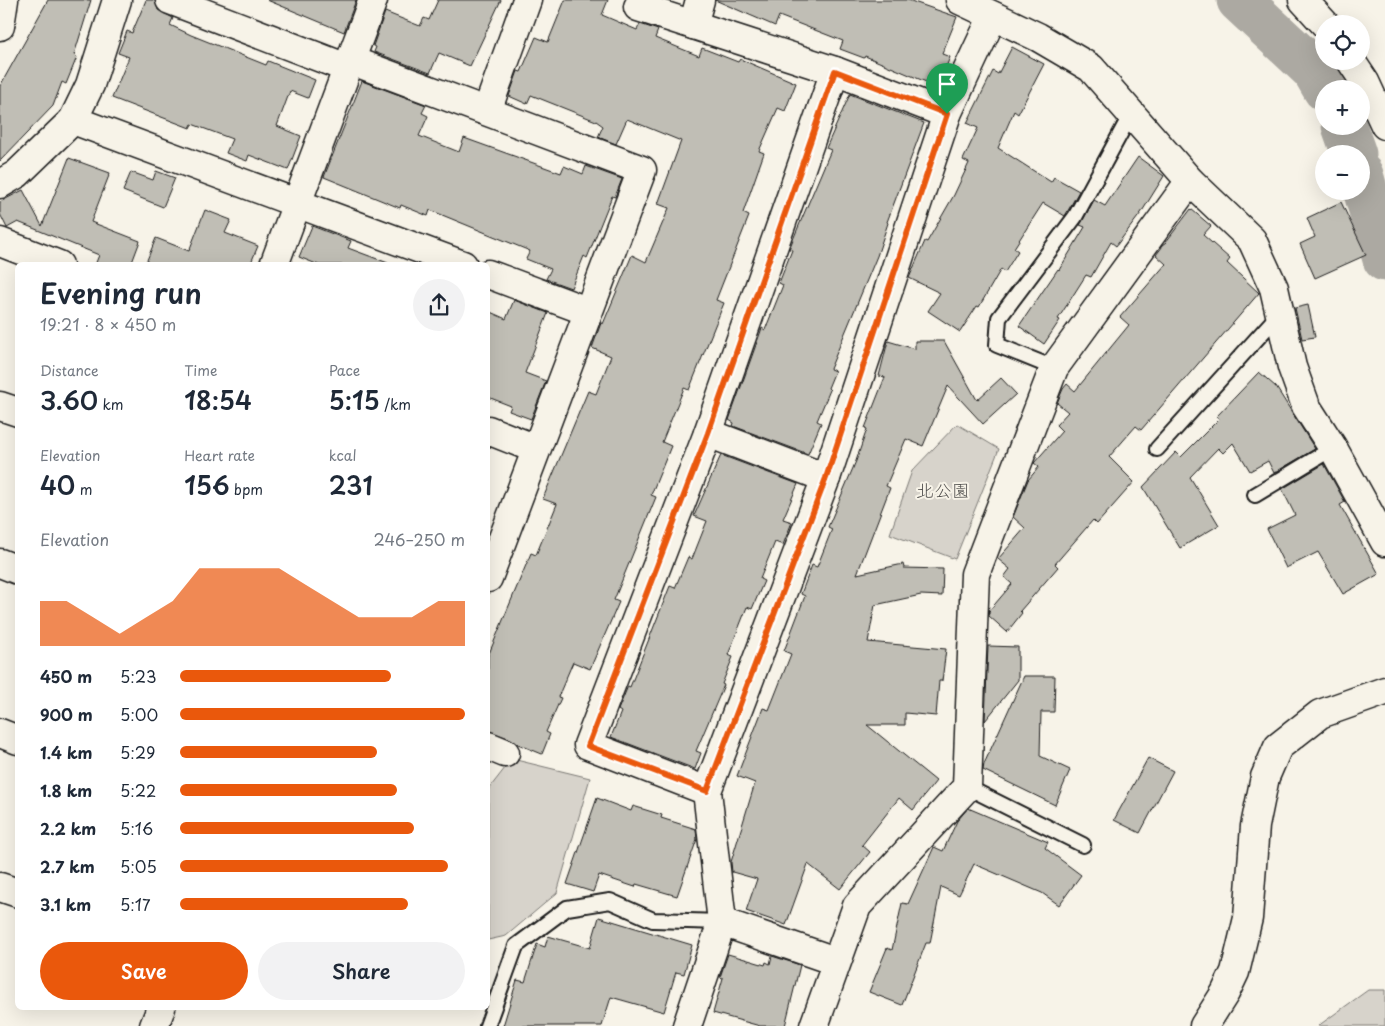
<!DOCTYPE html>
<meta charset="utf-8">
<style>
:root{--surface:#fff;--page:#f2f2f3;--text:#1f2937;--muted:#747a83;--accent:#ea580c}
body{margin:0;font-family:"Playpen Sans","Klee One",sans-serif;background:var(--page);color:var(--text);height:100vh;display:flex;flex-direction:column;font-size:19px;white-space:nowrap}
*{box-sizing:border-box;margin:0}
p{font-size:16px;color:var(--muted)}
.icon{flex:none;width:28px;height:28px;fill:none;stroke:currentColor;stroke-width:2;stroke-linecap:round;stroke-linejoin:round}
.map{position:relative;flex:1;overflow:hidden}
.drawer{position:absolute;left:15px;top:262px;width:475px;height:748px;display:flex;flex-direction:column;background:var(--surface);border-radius:8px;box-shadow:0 5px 20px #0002}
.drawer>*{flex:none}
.controls{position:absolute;left:1315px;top:15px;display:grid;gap:10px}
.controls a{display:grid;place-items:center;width:55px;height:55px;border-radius:50%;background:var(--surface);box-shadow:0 5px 20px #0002;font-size:25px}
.pin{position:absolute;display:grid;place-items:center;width:42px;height:42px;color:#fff;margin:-51px -21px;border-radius:50% 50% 50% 0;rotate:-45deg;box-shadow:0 0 5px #0007}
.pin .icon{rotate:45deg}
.round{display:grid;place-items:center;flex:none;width:52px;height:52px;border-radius:26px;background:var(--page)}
.headline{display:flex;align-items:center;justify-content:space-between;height:85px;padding:0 25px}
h1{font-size:28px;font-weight:600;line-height:38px}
.stats{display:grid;grid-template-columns:repeat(3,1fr);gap:8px;height:85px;padding:5px 25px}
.stats div{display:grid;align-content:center}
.stats b{font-size:25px;font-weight:600}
.stats small{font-size:14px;font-weight:400}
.stats p{font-size:14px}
.chart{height:140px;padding:10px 25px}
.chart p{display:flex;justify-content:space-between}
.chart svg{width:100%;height:90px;margin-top:5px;fill:var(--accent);opacity:.7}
.action{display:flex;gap:10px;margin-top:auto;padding:10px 25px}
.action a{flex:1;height:58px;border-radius:30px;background:var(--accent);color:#fff;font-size:20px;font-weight:600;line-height:58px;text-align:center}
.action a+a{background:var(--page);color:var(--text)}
ul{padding:0 25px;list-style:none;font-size:16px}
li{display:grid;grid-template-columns:80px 60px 1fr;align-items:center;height:38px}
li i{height:12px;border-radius:6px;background:var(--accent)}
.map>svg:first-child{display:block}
.green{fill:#d7d3cb;stroke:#7a7874}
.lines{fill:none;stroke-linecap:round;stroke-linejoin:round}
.river{stroke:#aca9a2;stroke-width:45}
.building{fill:#c0beb5;stroke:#1c1c1c}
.lane-casing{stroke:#1c1c1c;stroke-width:18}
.street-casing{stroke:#1c1c1c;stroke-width:31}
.secondary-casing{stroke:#1c1c1c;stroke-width:31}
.lane{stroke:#f7f3e8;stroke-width:14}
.street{stroke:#f7f3e8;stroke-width:28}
.secondary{stroke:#f7f3e8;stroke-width:28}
.route-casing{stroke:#fff;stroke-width:10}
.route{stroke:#ea580c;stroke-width:6}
.labels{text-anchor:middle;stroke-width:4;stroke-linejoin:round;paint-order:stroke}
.park-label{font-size:18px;fill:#545351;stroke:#f7f3e8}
</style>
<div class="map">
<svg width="1385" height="1026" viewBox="0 0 1385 1026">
<rect width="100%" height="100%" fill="#f7f3e8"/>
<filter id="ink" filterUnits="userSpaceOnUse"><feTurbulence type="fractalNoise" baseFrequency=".02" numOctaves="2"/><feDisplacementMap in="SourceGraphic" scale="10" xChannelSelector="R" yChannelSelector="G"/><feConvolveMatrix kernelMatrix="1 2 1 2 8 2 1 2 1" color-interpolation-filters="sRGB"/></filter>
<g filter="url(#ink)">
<g class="green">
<polygon points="957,424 999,449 955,559 890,534 912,471"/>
<polygon points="512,759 590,778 557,893 506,936 488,940 488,790"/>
<polygon points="1368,990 1385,990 1385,1026 1318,1026"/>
</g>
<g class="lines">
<g class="river">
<polyline points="1239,0 1314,70 1325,89"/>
<polyline points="1344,126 1354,154"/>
<polyline points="1361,175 1385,259"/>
</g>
</g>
<g class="building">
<polygon points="48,0 91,0 74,55 77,57 66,84 62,82 53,106 0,161 0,86"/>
<polygon points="146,0 155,0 158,10 173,18 170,25 191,35 266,65 268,61 315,80 308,98 290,91 277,126 301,136 288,170 249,155 247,161 226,153 232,139 192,124 190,128 112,98 129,57 118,53 127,31 132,33"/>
<polygon points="267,0 356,0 344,32"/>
<polygon points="438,0 501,0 470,66 439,53 430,73 374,52 376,47 373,46 385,12 420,26 424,18 429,20"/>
<polygon points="565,0 608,0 602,15 637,30 640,24 658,30 655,38 699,56 702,48 738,62 740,59 796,83 785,111 778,108 759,151 764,153 743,213 749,216 716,300 724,303 689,390 684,388 662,442 671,446 651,495 656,497 614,600 619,602 590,669 573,662 558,697 561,698 546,732 550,734 542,754 518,744 511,739 488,731 488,656 531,553 536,555 557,504 543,499 544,496 588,391 596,394 611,356 592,348 601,323 603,324 632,255 646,262 669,208 658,204 681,141 627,119 616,144 598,137 603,126 596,121 531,95 527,104 509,96 518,71 521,72 536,37 548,42"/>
<polygon points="715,0 908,0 957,17 942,54 950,57 938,87 865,56 864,58 840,49 843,41 779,16 775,26"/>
<polygon points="1012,47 1044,64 1018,114 1014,111 998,148 1051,182 1054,177 1079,191 1065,216 1043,203 1014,248 1018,251 1005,272 1001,269 979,307 977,306 960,332 928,311 940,293 909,278 925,241 927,242 954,195 969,163 963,160 978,128 967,123 993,71 998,74"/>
<polygon points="362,81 426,105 422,113 428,116 419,136 459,152 464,138 561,173 564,166 583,174 586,166 622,179 615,197 612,196 587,258 584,256 571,288 546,279 551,269 526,259 530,251 430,210 428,216 401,205 400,208 324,177"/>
<polygon points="850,94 924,123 887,222 888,223 877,256 830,369 835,371 828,388 830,390 817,421 821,423 808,454 733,426 734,423 729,420 762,328 765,330 783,285 779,283 792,250 789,249 831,150 826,148"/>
<polygon points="1138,157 1164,176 1141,213 1116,246 1111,242 1091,277 1086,275 1058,319 1060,320 1044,344 1019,326 1058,269 1059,270 1085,227 1080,225 1094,200 1105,206"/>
<polygon points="69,158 110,173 91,222 140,241 131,265 95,265 99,255 18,222 7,228 0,214 0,202 23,190 42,226"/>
<polygon points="156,171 175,178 163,207 123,191 131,172 153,180"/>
<polygon points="1341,202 1366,255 1315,278 1300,244 1315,237 1307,218"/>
<polygon points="1191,209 1211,226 1203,235 1230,259 1227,263 1259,293 1141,430 1136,426 1109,457 1134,482 1097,524 1093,520 1055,564 1058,567 1020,611 1022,613 1007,632 989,616 989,611 1012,584 1004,577 1010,569 998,559 1025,528 1013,517 1028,480 1039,467 1034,463 1062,431 1056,425 1068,412 1057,403 1063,389 1067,384 1075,391 1129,325 1120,317 1166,264 1156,255"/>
<polygon points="205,210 231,220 225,233 258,246 250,265 145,265 156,238 189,251"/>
<polygon points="312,226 351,241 348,248 388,263 388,265 319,265 299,257"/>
<polygon points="514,300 548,313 525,373 546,381 531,419 509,411 511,406 488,397 488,311 506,319"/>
<polygon points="1308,305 1315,337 1302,339 1295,308"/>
<polygon points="888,341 915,349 915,341 944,341 977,400 1001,378 1016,394 983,424 948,386 923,446 906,439 886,486 890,488 857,574 903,564 904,568 943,569 942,596 921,595 875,605 868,642 946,649 942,681 939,681 936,716 905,713 905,725 867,725 936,781 913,810 899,798 862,845 870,852 840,889 808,864 786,925 746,911 757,879 732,872 731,862 755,783 737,776 763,708 769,710 791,654 784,651 805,596 801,594 812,565 817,567 832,529 828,527 856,461 867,429 865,428 885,377 879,376"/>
<polygon points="1259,372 1276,387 1315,449 1274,473 1268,461 1250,471 1233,443 1223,453 1218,448 1190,477 1219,525 1180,548 1143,487 1176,452 1181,457 1219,419 1217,416"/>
<polygon points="721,455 798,484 783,519 792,522 783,545 775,542 760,579 764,581 752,609 747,607 728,655 733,657 722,684 724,685 696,751 701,753 695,769 611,737 621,712 618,710 628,686 630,687 670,586 675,588 688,557 692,559 707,521 694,516"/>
<polygon points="1324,464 1345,502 1340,505 1379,574 1343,594 1318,552 1286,568 1267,529 1295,515 1282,489"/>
<polygon points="988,646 1018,647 1018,680 985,721"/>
<polygon points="1024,676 1055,676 1054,712 1041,712 1040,756 1070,770 1055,805 983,770 984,764"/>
<polygon points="1148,758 1173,771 1140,833 1114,820"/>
<polygon points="597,798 631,811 633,806 662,815 661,818 696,829 697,839 677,896 636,884 635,887 599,875 593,892 567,884"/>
<polygon points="968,808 1048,842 1045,848 1081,875 1059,905 1042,893 974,864 959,895 941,887 930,943 926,943 902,1005 869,992 887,948 892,950 902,903 908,904 934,847 943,851 957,821"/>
<polygon points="599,917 692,945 684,974 676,972 664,1012 611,997 602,1026 503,1026 517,980 525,982 537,944 545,947 548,936 590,948"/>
<polygon points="728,954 765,965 766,962 770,964 772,956 800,965 785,1026 760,1026 713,1013 723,978 720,977"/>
</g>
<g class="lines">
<g class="lane-casing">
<g id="lane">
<polyline points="1054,368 997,345 999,318 1075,217 1131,114"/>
<polyline points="1157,449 1280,313"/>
<polyline points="1255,495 1333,448"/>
<polyline points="967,787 1083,845"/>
<polyline points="487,1026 516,946 567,908 610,901 653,920 722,922"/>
</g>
</g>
<g class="street-casing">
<g id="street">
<polyline points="170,0 347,68"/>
<polyline points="960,0 1038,37 1091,68 1190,181 1252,240 1274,288 1292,367 1306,406 1333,448 1385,542"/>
<polyline points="638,7 835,71"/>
<polyline points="693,25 700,0"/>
<polyline points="0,26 4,0"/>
<polyline points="350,60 642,170 488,578"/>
<polyline points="487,111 527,0"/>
<polyline points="947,114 993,16"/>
<polyline points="73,120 463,265"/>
<polyline points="0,184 17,174 73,120 90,85 117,0"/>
<polyline points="0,242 59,265"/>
<polyline points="274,265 373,0"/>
<polyline points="488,274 587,311"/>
<polyline points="0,406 18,412"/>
<polyline points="488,430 536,449"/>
<polyline points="708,433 826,478"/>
<polyline points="0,563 18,570"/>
<polyline points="0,733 18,740"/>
<polyline points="488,746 505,753"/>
<polyline points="707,791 826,478 947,114 835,71 708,433 588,745 707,791 722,922"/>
<polyline points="0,887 18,893"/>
<polyline points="154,1026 161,1008"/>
<polyline points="687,1026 722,922 835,961"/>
<polyline points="814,1026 857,906 967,787 975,574 1054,368 1190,181"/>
<polyline points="1204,1026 1225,993 1235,972 1248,918 1255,826 1265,777 1278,747 1320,714 1385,691"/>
</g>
</g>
<g class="secondary-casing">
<g id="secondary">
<polyline points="1303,0 1325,24"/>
<polyline points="1351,61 1365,82 1385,125"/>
</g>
</g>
<use href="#lane" class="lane"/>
<use href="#street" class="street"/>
<use href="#secondary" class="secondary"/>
</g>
</g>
<g class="lines" filter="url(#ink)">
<g class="route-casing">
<polygon id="route" points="835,71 947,114 826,478 707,791 588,746 708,433"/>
</g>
<use href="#route" class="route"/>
</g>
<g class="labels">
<g class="park-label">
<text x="943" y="497">北公園</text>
</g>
</g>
</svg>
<div class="controls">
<a><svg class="icon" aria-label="locate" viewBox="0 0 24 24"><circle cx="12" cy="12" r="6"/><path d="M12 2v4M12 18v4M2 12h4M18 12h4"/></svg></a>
<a>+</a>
<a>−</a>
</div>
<div class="pin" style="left:947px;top:114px;background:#1e9e55"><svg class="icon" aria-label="arrive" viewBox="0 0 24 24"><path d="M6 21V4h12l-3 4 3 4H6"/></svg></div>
<section class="drawer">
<div class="headline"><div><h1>Evening run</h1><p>19:21 · 8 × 450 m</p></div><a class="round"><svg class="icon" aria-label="share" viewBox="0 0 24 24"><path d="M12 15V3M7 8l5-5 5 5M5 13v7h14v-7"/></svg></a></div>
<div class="stats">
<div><p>Distance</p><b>3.60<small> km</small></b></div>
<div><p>Time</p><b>18:54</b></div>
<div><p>Pace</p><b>5:15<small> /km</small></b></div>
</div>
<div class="stats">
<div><p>Elevation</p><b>40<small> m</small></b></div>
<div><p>Heart rate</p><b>156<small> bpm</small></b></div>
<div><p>kcal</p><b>231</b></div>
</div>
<div class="chart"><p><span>Elevation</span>246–250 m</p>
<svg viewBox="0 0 160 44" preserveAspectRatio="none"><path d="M0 44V22L10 22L20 30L30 38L40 30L50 22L60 6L70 6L80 6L90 6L100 14L110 22L120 30L130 30L140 30L150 22L160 22V44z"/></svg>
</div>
<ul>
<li><b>450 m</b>5:23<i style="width:74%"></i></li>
<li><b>900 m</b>5:00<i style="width:100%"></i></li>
<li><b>1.4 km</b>5:29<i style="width:69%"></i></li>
<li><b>1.8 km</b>5:22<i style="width:76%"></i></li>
<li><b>2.2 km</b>5:16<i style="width:82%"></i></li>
<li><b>2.7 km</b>5:05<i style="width:94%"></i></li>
<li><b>3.1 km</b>5:17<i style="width:80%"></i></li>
</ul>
<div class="action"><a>Save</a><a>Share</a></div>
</section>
</div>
